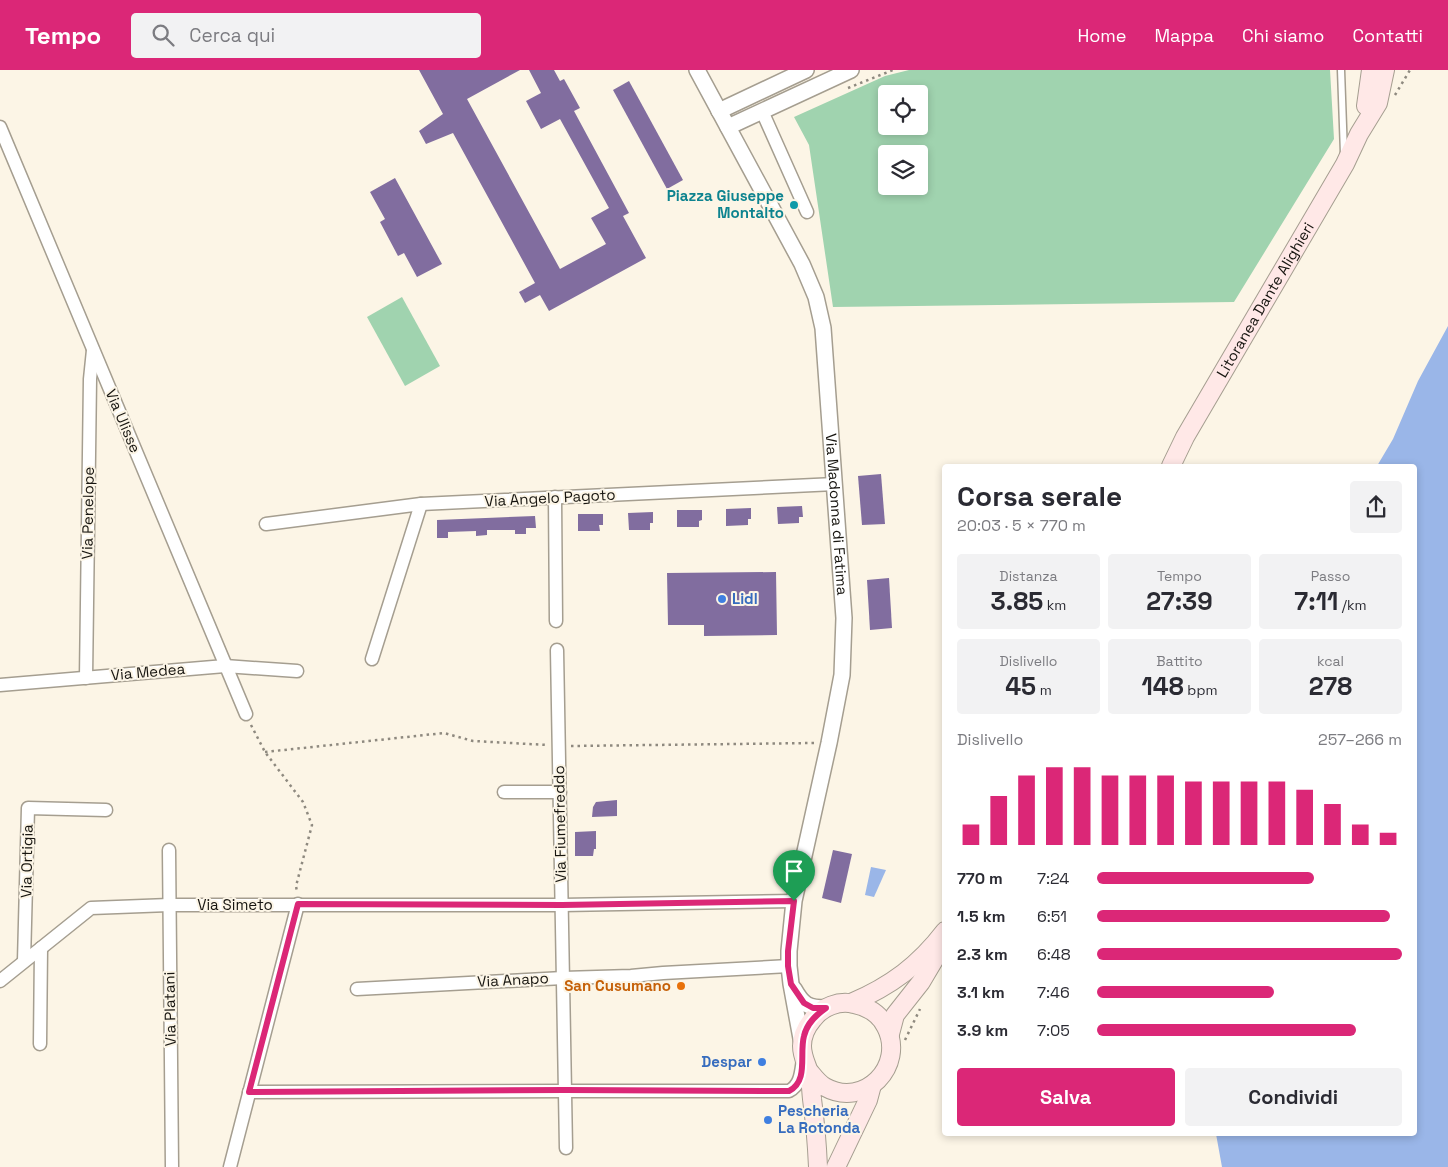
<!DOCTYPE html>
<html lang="it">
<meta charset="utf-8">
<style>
:root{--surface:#fff;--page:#f2f2f3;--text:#2b2b33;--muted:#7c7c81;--accent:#db2777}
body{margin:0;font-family:"Space Grotesk",sans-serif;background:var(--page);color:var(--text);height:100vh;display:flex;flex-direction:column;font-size:19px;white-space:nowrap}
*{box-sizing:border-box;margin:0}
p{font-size:16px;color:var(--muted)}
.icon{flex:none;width:28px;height:28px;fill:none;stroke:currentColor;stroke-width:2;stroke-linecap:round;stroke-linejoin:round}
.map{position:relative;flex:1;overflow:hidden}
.side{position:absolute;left:942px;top:394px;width:475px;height:672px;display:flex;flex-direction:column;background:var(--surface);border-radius:5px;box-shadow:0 2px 8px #0003}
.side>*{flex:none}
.buttons{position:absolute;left:878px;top:15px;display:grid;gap:10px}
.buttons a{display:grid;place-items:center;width:50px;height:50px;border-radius:5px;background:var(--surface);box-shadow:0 2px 8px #0003;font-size:25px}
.pin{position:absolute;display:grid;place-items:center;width:42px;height:42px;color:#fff;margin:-51px -21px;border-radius:50% 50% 50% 0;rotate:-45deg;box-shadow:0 0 5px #0007}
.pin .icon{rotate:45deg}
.round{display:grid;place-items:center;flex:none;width:52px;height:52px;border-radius:5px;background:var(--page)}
.headline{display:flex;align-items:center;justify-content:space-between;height:85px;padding:0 15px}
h1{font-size:28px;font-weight:800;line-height:38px}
.figures{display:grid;grid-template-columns:repeat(3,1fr);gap:8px;height:85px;padding:5px 15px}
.figures div{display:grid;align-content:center;border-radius:5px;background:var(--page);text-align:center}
.figures b{font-size:25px;font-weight:800}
.figures small{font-size:14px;font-weight:400}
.figures p{font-size:14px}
.chart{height:140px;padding:10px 15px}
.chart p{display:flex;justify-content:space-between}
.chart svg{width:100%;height:90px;margin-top:5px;stroke:var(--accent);stroke-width:6}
.primary-button{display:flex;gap:10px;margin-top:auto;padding:10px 15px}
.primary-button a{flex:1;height:58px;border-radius:5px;background:var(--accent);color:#fff;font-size:20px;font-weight:800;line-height:58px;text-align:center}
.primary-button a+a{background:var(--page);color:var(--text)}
ul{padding:0 15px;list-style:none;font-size:16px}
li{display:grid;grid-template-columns:80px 60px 1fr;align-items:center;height:38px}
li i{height:12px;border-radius:6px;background:var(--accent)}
header{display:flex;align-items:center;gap:30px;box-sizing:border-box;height:70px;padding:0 25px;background:var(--accent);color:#fff}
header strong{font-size:24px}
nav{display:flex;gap:28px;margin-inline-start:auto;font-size:18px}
.search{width:350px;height:45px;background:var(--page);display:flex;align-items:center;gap:12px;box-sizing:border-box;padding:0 18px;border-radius:5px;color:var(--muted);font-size:19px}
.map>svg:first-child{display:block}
.green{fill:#a0d3af;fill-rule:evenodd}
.water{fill:#9ab6e8}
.building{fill:#816d9f}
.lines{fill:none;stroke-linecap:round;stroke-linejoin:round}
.service-casing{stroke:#a59e90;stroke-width:9}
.minor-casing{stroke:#a59e90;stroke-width:15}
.tertiary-casing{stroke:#a59e90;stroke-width:18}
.secondary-casing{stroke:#a59e90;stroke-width:20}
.path{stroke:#8e897f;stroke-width:2.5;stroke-dasharray:2.5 4;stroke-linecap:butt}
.service{stroke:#fff;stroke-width:6}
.minor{stroke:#fff;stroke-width:12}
.tertiary{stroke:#fff;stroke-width:15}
.secondary{stroke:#ffe8e7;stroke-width:18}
.route-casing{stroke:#fff;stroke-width:10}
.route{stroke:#db2777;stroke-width:6}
.culture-dot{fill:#0f9aa8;stroke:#fcf5e6;stroke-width:2}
.shop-dot{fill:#3f7fe0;stroke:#fcf5e6;stroke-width:2}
.food-dot{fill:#e8710a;stroke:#fcf5e6;stroke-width:2}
.labels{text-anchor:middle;stroke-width:4;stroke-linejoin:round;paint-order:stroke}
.culture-label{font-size:15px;font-weight:bold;fill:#0d838f;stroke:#fcf5e6;text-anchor:end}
.street-label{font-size:15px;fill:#171510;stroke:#fcf5e6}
.shop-label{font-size:15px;font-weight:bold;fill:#366cbe;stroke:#fcf5e6;text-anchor:start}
.food-label{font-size:15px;font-weight:bold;fill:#c56008;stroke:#fcf5e6;text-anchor:end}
</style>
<header>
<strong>Tempo</strong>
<div class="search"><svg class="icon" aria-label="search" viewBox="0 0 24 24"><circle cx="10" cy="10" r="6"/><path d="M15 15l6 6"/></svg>Cerca qui</div>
<nav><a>Home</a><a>Mappa</a><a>Chi siamo</a><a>Contatti</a></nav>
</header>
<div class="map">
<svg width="1448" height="1097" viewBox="0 0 1448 1097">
<rect width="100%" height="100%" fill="#fcf5e6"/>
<g class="green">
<path d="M909 0H1330L1334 69 1234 232 833 237 809 75 794 47 885 6ZM886 24H919V56H886ZM886 84H919V116H886Z"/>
<polygon points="402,227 440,296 405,316 367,247"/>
</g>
<g class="water">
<polygon points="1448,256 1448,1097 1222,1097 1216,1064 1415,1064 1415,396 1377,396 1393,369 1418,311"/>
<polygon points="871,797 886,800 874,827 865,825"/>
</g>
<g class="building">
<polygon points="419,0 520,0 467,29 560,199 606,174 591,148 609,138 560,49 541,59 526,31 541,23 529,0 554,0 560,11 564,9 580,38 574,41 629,143 623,146 646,188 549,241 540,225 525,233 519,222 535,213 453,63 426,74 419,61 443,44"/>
<polygon points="629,11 683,110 667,119 613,20"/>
<polygon points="395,108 442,194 417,207 404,183 398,186 380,152 385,149 370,122"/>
<polygon points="881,404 885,454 862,455 858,406"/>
<polygon points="802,436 803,447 799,447 799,453 778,454 777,437"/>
<polygon points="751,438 751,449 748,449 748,455 726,456 726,439"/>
<polygon points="677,440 702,440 702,450 699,451 699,457 677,457"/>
<polygon points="653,442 653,453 650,453 650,460 629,460 628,443"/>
<polygon points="578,444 603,444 603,455 599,455 600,461 578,461"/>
<polygon points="535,446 536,458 526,458 526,464 515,464 515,460 487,460 487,465 476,466 476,461 448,462 448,468 437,468 437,450"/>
<polygon points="776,502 777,565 704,566 704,555 668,555 667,503"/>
<polygon points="889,508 892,558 870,560 867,510"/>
<polygon points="617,730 617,746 592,747 593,737 596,732"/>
<polygon points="596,761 596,779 594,779 593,786 575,786 575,762"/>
<polygon points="833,780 852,784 841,833 822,828"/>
</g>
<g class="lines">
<g class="service-casing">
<polyline id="service" points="1341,0 1344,84"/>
</g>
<g class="minor-casing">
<g id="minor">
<polyline points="762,41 807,142"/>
<polyline points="0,57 246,644"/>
<polyline points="555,427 556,551"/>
<polyline points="266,454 421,434 835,414"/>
<polyline points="557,580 566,1078"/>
<polyline points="372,589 421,434"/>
<polyline points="86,608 90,309 93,280"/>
<polyline points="0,615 225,596 297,601"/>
<polyline points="504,722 560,722"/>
<polyline points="169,780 172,1097"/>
<polyline points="24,891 28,738 106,740"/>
<polyline points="0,911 91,838 169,835 562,835 794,831"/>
<polyline points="357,919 563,908 631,906 663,903 789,896"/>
<polyline points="40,974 41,878"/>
<path d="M249 1022 565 1021H789C801 1015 801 1002 803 989"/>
<polyline points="230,1097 298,834"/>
</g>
</g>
<g class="tertiary-casing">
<g id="tertiary">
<path id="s1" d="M697 0 802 194 816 227 823 258 844 548 842 605 829 673 794 831 789 881V896L791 914 802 974"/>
<polyline points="719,41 806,0"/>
<polyline points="728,57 851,0"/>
<path d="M794 919C803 935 808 938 826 938"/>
</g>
</g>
<g class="secondary-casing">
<g id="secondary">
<polyline points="1366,36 1371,0"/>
<path id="s2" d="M1171 396 1185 367 1345 94 1359 64 1378 33 1385 0"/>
<path d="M851 933C891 916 919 895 945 861"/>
<polyline points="890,964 895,945 921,912 937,885 940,876"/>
<path d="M809 1001C814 1007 818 1013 825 1017 864 1039 906 996 886 957 880 944 868 937 854 934 839 930 822 937 813 949 807 956 802 966 802 976 802 986 806 993 809 1002 811 1011 811 1020 812 1029 815 1051 817 1074 818 1097"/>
<polyline points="836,1097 868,1030 872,1015"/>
</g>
</g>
<g class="path">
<polyline points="848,18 893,0"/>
<polyline points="1395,25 1410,0"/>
<polyline points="251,655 265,682 303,732 312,755 296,816 297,822"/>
<polyline points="571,676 815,673"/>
<polyline points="265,682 444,663 473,671 548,675"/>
<polyline points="905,970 920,939"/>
</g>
<use href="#service" class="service"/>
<use href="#minor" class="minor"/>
<use href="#tertiary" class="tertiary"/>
<use href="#secondary" class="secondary"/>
</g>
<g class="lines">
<g class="route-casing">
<path id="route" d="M794 831 788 881V896L791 914 804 933 813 938H826C816 945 807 953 804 966 799 984 809 1011 789 1021L565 1020 249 1022 298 834 562 835Z"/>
</g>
<use href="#route" class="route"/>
</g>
<circle class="culture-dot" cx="794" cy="135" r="5"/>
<g class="shop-dot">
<circle cx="722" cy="529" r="5"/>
<circle cx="762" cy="992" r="5"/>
<circle cx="768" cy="1050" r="5"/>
</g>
<circle class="food-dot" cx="681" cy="916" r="5"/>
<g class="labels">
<g class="culture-label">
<text x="784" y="131">Piazza Giuseppe<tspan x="784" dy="17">Montalto</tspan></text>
</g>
<g class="street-label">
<text dy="5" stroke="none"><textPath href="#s2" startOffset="191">Litoranea Dante Alighieri</textPath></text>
<text transform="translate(123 351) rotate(67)" y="5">Via Ulisse</text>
<text transform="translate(550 428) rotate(-3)" y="5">Via Angelo Pagoto</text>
<text transform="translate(88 443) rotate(-89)" y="5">Via Penelope</text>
<text dy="5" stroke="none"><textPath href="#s1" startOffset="475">Via Madonna di Fatima</textPath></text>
<text transform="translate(148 602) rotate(-5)" y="5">Via Medea</text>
<text transform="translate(560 754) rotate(-91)" y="5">Via Fiumefreddo</text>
<text transform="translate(27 791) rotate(-89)" y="5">Via Ortigia</text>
<text x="235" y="840">Via Simeto</text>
<text transform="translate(513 910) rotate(-3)" y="5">Via Anapo</text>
<text transform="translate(170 939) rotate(-91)" y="5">Via Platani</text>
</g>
<g class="shop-label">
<text x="732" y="534">Lidl</text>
<text x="752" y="997" text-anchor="end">Despar</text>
<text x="778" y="1046">Pescheria<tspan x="778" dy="17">La Rotonda</tspan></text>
</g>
<g class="food-label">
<text x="671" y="921">San Cusumano</text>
</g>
</g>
</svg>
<div class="buttons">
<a><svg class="icon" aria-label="locate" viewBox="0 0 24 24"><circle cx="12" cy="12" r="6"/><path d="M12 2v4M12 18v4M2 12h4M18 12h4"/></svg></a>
<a><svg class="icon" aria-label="layers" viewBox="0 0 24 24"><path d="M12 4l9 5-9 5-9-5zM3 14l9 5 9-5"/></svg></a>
</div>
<div class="pin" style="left:794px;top:831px;background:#1e9e55"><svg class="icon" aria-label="arrive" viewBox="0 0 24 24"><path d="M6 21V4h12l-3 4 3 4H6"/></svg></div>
<section class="side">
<div class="headline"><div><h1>Corsa serale</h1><p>20:03 · 5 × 770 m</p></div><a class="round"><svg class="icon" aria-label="share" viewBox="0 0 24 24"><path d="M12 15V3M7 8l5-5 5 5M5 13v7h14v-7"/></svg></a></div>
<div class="figures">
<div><p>Distanza</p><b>3.85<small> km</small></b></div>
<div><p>Tempo</p><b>27:39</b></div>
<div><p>Passo</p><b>7:11<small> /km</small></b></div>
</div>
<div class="figures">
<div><p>Dislivello</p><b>45<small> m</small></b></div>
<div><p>Battito</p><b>148<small> bpm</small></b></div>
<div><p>kcal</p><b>278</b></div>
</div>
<div class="chart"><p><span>Dislivello</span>257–266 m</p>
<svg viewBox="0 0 160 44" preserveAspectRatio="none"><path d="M5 44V34M15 44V20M25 44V10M35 44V6M45 44V6M55 44V10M65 44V10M75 44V10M85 44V13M95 44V13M105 44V13M115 44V13M125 44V17M135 44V24M145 44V34M155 44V38"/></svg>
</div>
<ul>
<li><b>770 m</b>7:24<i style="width:71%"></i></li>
<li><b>1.5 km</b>6:51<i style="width:96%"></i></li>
<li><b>2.3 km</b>6:48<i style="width:100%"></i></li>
<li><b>3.1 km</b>7:46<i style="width:58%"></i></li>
<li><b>3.9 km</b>7:05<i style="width:85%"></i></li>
</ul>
<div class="primary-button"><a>Salva</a><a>Condividi</a></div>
</section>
</div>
